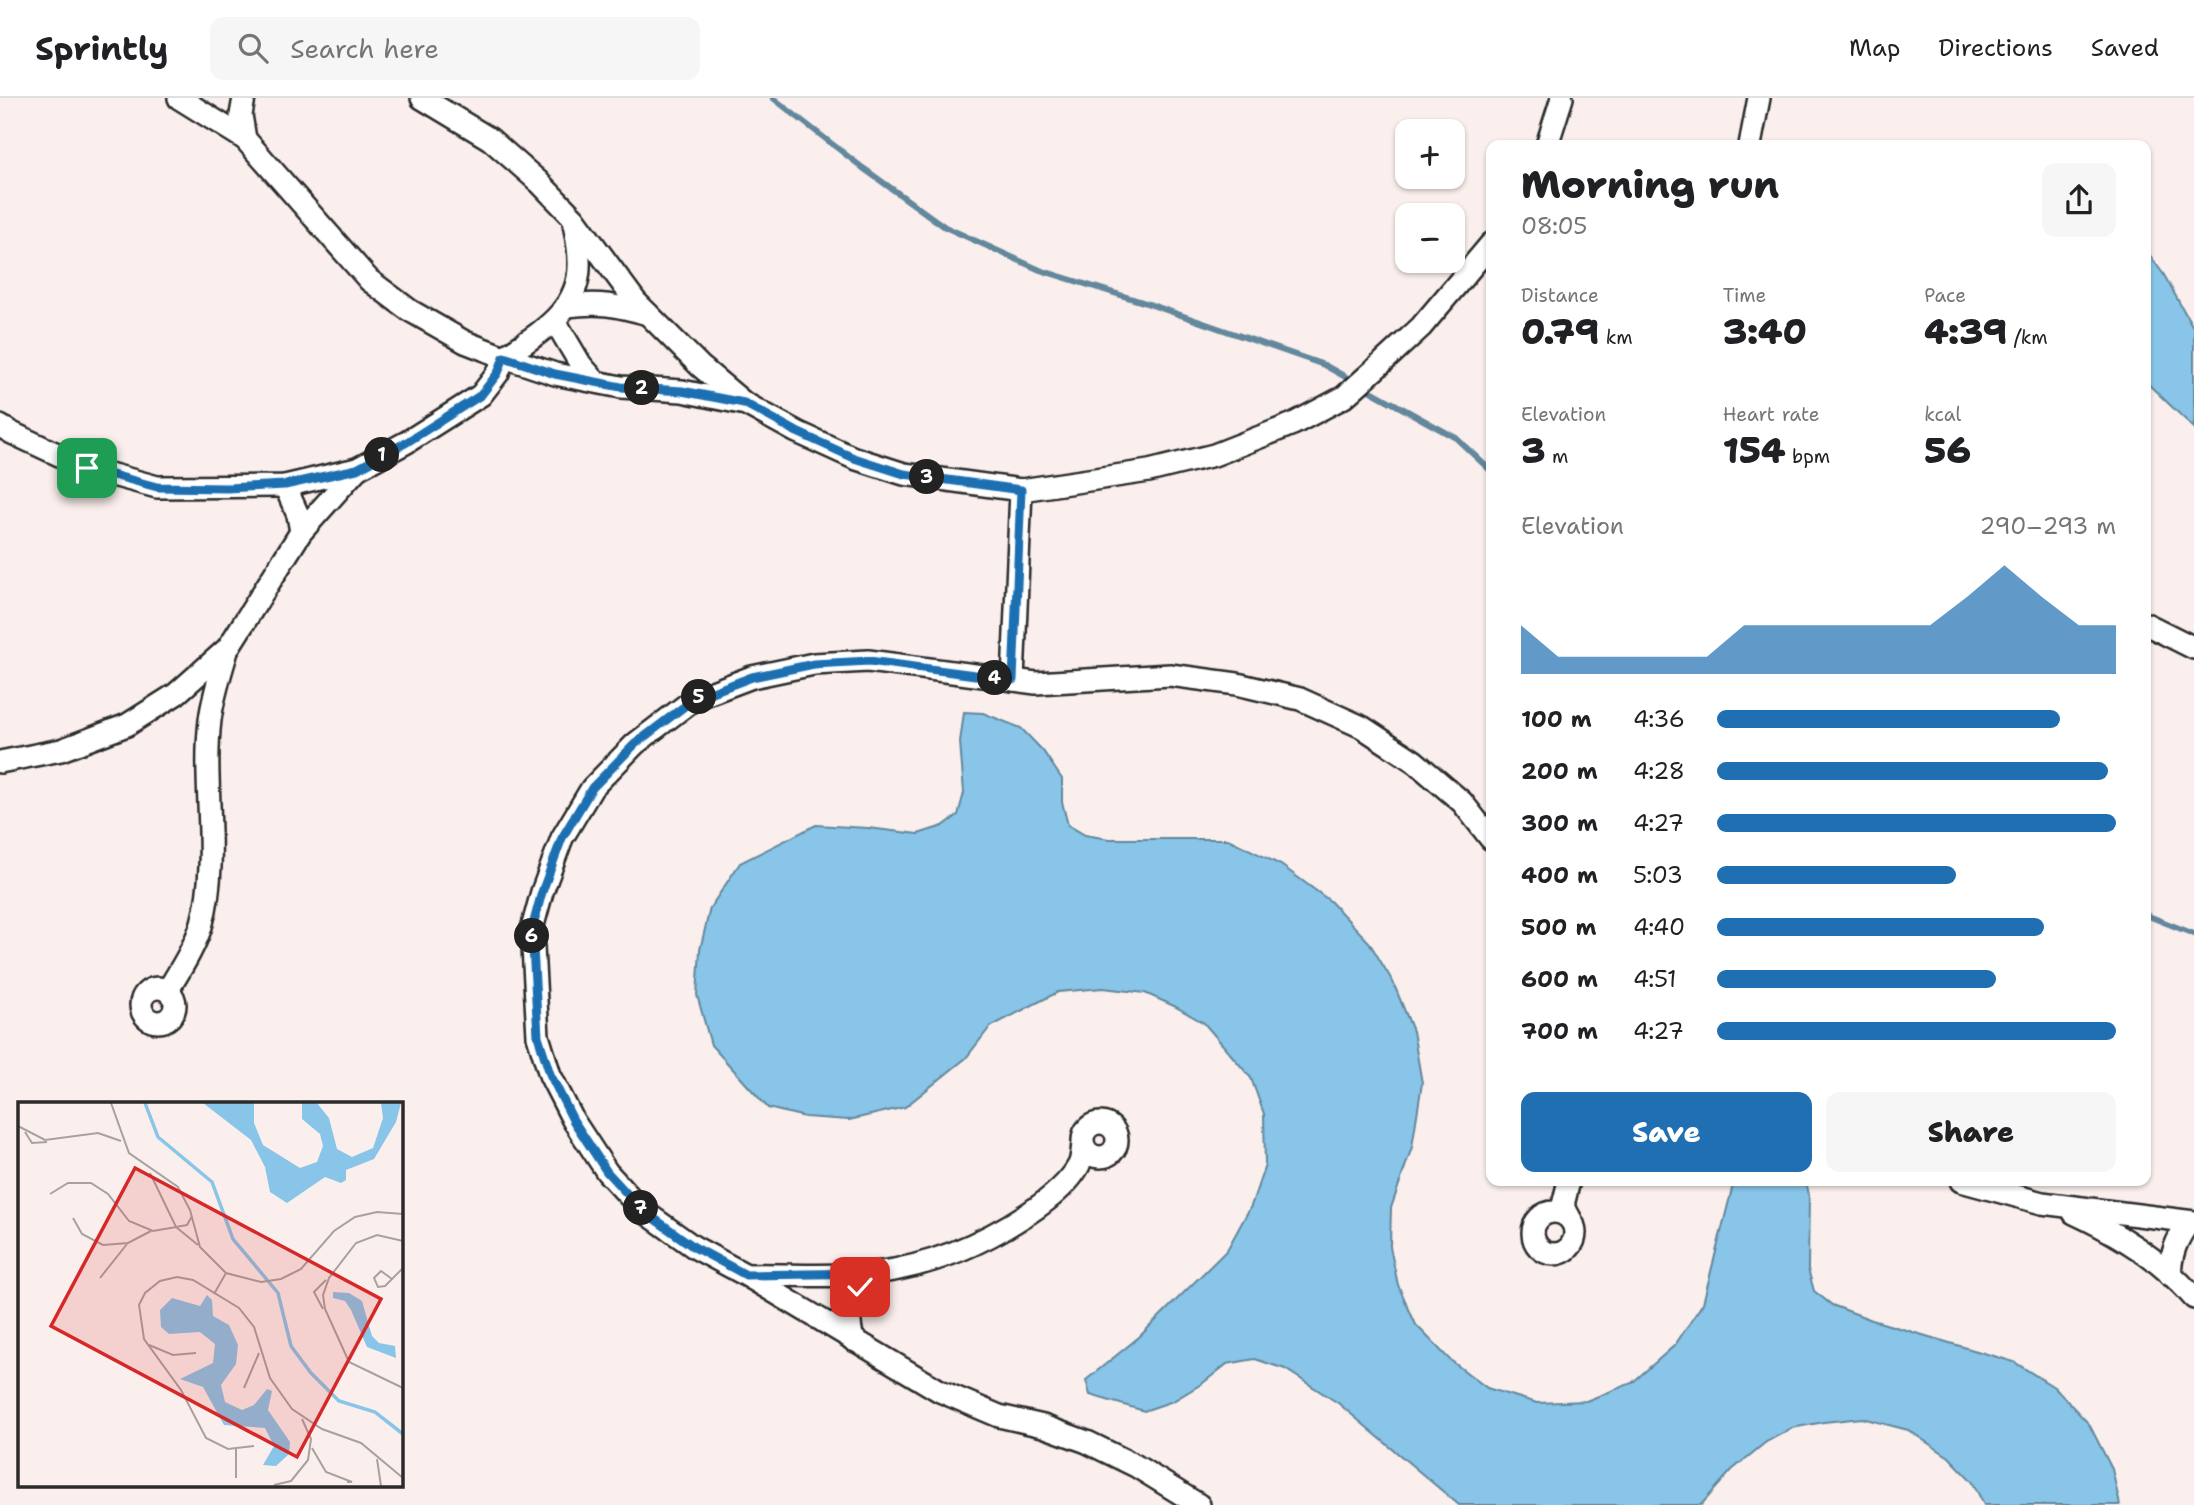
<!DOCTYPE html>
<meta charset="utf-8">
<style>
:root{--surface:#fff;--page:#f6f6f6;--text:#202124;--muted:#757577;--line:#e0e0e0;--accent:#1f6fb2}
body{margin:0;font-family:"Shantell Sans",sans-serif;background:var(--page);color:var(--text);height:100vh;display:flex;flex-direction:column;font-size:26px;white-space:nowrap}
*{box-sizing:border-box;margin:0}
p{font-size:23px;color:var(--muted)}
.icon{flex:none;width:38px;height:38px;fill:none;stroke:currentColor;stroke-width:2;stroke-linecap:round;stroke-linejoin:round}
.map{position:relative;flex:1;overflow:hidden}
.panel{position:absolute;left:1486px;top:42px;width:665px;height:1046px;display:flex;flex-direction:column;background:var(--surface);border-radius:14px;box-shadow:0 2px 5px #0004}
.panel>*{flex:none}
.controls{position:absolute;left:1395px;top:21px;display:grid;gap:14px}
.controls a{display:grid;place-items:center;width:70px;height:70px;border-radius:14px;background:var(--surface);box-shadow:0 2px 5px #0004;font-size:35px}
.pin{position:absolute;display:grid;place-items:center;width:60px;height:60px;color:#fff;margin:-30px;border-radius:14px;box-shadow:0 4px 10px #0006}
.km{position:absolute;width:35px;height:35px;margin:-18px;border-radius:50%;background:#222;color:#fff;font-size:19px;line-height:35px;text-align:center}
.round{display:grid;place-items:center;flex:none;width:74px;height:74px;border-radius:14px;background:var(--page)}
.summary{display:flex;align-items:center;justify-content:space-between;height:119px;padding:0 35px}
h1{font-size:38px;font-weight:800;line-height:52px}
.stats{display:grid;grid-template-columns:repeat(3,1fr);gap:10px;height:119px;padding:7px 35px}
.stats div{display:grid;align-content:center}
.stats b{font-size:35px;font-weight:800}
.stats small{font-size:19px;font-weight:400}
.stats p{font-size:19px}
.chart{height:196px;padding:14px 35px}
.chart p{display:flex;justify-content:space-between}
.chart svg{width:100%;height:126px;margin-top:7px;fill:var(--accent);opacity:.7}
.cta{display:flex;gap:14px;margin-top:auto;padding:14px 35px}
.cta a{flex:1;height:80px;border-radius:14px;background:var(--accent);color:#fff;font-size:28px;font-weight:800;line-height:80px;text-align:center}
.cta a+a{background:var(--page);color:var(--text)}
ul{padding:0 35px;list-style:none;font-size:23px}
li{display:grid;grid-template-columns:112px 84px 1fr;align-items:center;height:52px}
li i{height:18px;border-radius:9px;background:var(--accent)}
header{display:flex;align-items:center;gap:42px;box-sizing:border-box;height:98px;padding:0 35px;background:var(--surface);border-bottom:2px solid var(--line)}
header strong{font-size:33px}
nav{display:flex;gap:38px;margin-inline-start:auto;font-size:24px}
.search{width:490px;height:63px;background:var(--page);display:flex;align-items:center;gap:18px;box-sizing:border-box;padding:0 24px;border-radius:14px;color:var(--muted);font-size:26px}
.map>svg:first-child{display:block}
.water{fill:#88c5e8;stroke:#63879c;stroke-width:2}
.lines{fill:none;stroke-linecap:round;stroke-linejoin:round}
.stream{stroke:#63879c;stroke-width:6}
.minor-casing{stroke:#2b2b2b;stroke-width:26}
.minor{stroke:#fff;stroke-width:21}
.route-casing{stroke:#fff;stroke-width:14}
.route{stroke:#1f6fb2;stroke-width:9}
.inset-river{fill:none;stroke:#88c5e8;stroke-width:3.5}
.inset-road{fill:none;stroke:#a7a19f;stroke-width:2}
.view{fill:#d62828;fill-opacity:0.15;stroke:#d62828;stroke-width:3.5}
.inset-edge{fill:none;stroke:#2b2b2b;stroke-width:3.5}
</style>
<header>
<strong>Sprintly</strong>
<div class="search"><svg class="icon" aria-label="search" viewBox="0 0 24 24"><circle cx="10" cy="10" r="6"/><path d="M15 15l6 6"/></svg>Search here</div>
<nav><a>Map</a><a>Directions</a><a>Saved</a></nav>
</header>
<div class="map">
<svg width="2194" height="1407" viewBox="0 0 2194 1407">
<rect width="100%" height="100%" fill="#faefec"/>
<filter id="ink" filterUnits="userSpaceOnUse"><feTurbulence type="fractalNoise" baseFrequency=".0143" numOctaves="2"/><feDisplacementMap in="SourceGraphic" scale="14" xChannelSelector="R" yChannelSelector="G"/><feConvolveMatrix kernelMatrix="1 2 1 2 8 2 1 2 1" color-interpolation-filters="sRGB"/></filter>
<g filter="url(#ink)">
<g class="water">
<polygon points="2146,152 2164,177 2194,231 2194,330 2146,284"/>
<polygon points="964,614 983,615 1021,630 1043,653 1062,681 1062,704 1068,727 1085,737 1109,741 1228,741 1281,767 1330,803 1369,844 1393,884 1413,933 1422,985 1412,1049 1391,1110 1390,1149 1398,1187 1416,1227 1449,1261 1487,1290 1537,1305 1586,1303 1632,1285 1675,1247 1703,1205 1734,1083 1806,1083 1809,1097 1808,1171 1814,1193 1832,1207 1872,1222 2014,1264 2054,1289 2089,1326 2112,1371 2120,1407 1984,1407 1972,1383 1949,1359 1908,1332 1862,1320 1824,1324 1792,1330 1766,1344 1732,1372 1701,1407 1459,1407 1338,1305 1285,1271 1255,1261 1227,1266 1203,1285 1173,1303 1144,1313 1090,1297 1086,1282 1139,1239 1227,1152 1251,1108 1265,1067 1264,1016 1251,980 1204,925 1174,908 1145,895 1103,890 1058,894 990,929 966,960 905,1009 849,1022 805,1019 768,1010 711,947 697,897 700,852 710,810 740,765 816,727 868,730 918,736 943,728 958,717 964,695 960,644"/>
</g>
<g class="lines">
<g class="stream">
<polyline points="773,0 863,70 945,129 1040,172 1146,205 1324,267 1456,340 1491,373"/>
<polyline points="2146,817 2194,836"/>
</g>
<g class="minor-casing">
<g id="minor">
<path d="M179 0 245 41 369 182 409 212 465 244 504 259C539 235 582 212 579 162 579 150 576 137 574 125"/>
<polyline points="244,0 241,17 245,41"/>
<polyline points="422,0 490,41 539,84 574,120 636,204 700,268 744,305 797,334 854,360 904,376 1021,392 1149,373 1214,357 1293,326 1344,299 1382,265 1421,229 1491,146"/>
<polyline points="1547,47 1562,0"/>
<polyline points="1750,47 1759,0"/>
<path d="M567 208C601 204 615 207 648 216"/>
<polyline points="555,223 581,267 595,283"/>
<polyline points="0,328 12,335 87,370 157,389 285,388 357,371 407,344 481,297 498,275 504,259 555,276 621,289 682,293 741,305"/>
<polyline points="285,388 298,417 301,434"/>
<polyline points="2146,526 2194,550"/>
<polyline points="1013,582 1021,392"/>
<polyline points="0,664 61,652 127,627 176,596 228,550 301,434 357,371"/>
<circle cx="158" cy="907" r="17"/>
<path d="M168 892C180 872 195 849 202 825 220 759 202 690 210 622 213 598 221 573 228 550"/>
<circle cx="1100" cy="1042" r="17"/>
<polyline points="1569,1083 1563,1107 1571,1122"/>
<polyline points="1961,1083 2042,1105 2194,1124"/>
<circle cx="1554" cy="1135" r="21"/>
<path d="M2074 1115C2117 1135 2163 1163 2194 1200"/>
<path d="M746 1177C789 1176 833 1180 875 1175 931 1168 982 1146 1029 1115 1047 1103 1069 1086 1079 1067 1082 1061 1082 1052 1083 1046"/>
<path d="M2170 1177C2171 1155 2176 1142 2189 1124"/>
<path d="M853 1242C845 1209 851 1198 874 1175"/>
<polyline points="1199,1407 1136,1368 1087,1344 1043,1328 999,1318 940,1293 746,1177 694,1149 642,1112 607,1074 573,1022 550,977 538,938 532,831 542,794 562,740 592,690 635,646 694,601 752,579 814,566 868,563 1036,585 1170,577 1237,586 1300,601 1362,629 1414,663 1462,704 1491,741"/>
</g>
</g>
<use href="#minor" class="minor"/>
</g>
</g>
<g class="lines" filter="url(#ink)">
<g class="route-casing">
<polyline id="route" points="87,370 157,389 227,390 285,387 357,371 407,344 481,297 498,275 504,259 555,276 621,289 682,293 744,305 797,334 854,360 904,376 1021,392 1013,582 869,563 814,566 752,579 694,601 635,646 592,690 562,740 542,794 532,831 538,938 550,976 573,1022 607,1074 642,1112 694,1149 746,1177 874,1175 860,1189"/>
</g>
<use href="#route" class="route"/>
</g>
<g transform="translate(18 1004)">
<rect width="385" height="385" fill="#faefec"/>
<path d="M185 1H236V21L245 43 282 66 299 60 305 44 302 32 284 17V1H299L311 16 319 47 334 55 355 46 365 16 363 1H383L378 20 356 57 328 68V78L323 81 307 75 269 101 252 90 247 65 233 38ZM315 190 331 191 344 199 354 234 361 241 377 244 378 256 349 245 333 208 327 199 315 196ZM189 193 194 198 195 214 211 223 220 243 218 262 203 283 207 300 224 308 236 303 249 287 254 289 250 308 272 340 271 352 258 364 245 363 256 344 247 326 206 323 185 285 162 277 195 261 197 242 182 230 151 232 143 225 142 208 154 196 182 204Z" fill="#88c5e8"/>
<path class="inset-river" d="M127 1 140 35 194 80 215 137 260 191 273 244 293 271 321 299 357 310 385 332"/>
<path class="inset-road" d="M93 1 111 51 160 85 172 108 182 145 208 171 243 180 263 177 283 167 316 129 337 115 359 110 385 112M0 24 27 38 80 31 103 39M7 30 14 41 29 40M132 71 158 125 169 123 174 114M32 92 50 81H73L90 92 111 119 135 129 158 125 180 143M55 116 64 132 85 143 110 141 133 129M385 139 359 133 338 141 311 176 305 193 307 207 331 260 385 286M82 176 109 142M374 177 363 169 356 176 360 185 367 184 385 166M196 192 208 171M305 207 296 190 308 178M131 243 155 253 178 251M226 286 241 251M236 344 210 347 188 336 163 288 126 237 121 203 127 191 142 179 159 175 175 178 221 206 236 225 252 276 274 307 304 327 343 341 385 376M294 346 308 370 334 380H329M218 347V376M359 357 363 384M256 383 273 379 290 358 293 337 284 317"/>
<path class="view" d="M117 66 363 197 279 355 33 224Z"/>
<rect width="385" height="385" class="inset-edge"/>
</g>
</svg>
<div class="controls">
<a>+</a>
<a>−</a>
</div>
<div class="pin" style="left:87px;top:370px;background:#1e9e55"><svg class="icon" aria-label="arrive" viewBox="0 0 24 24"><path d="M6 21V4h12l-3 4 3 4H6"/></svg></div>
<div class="pin" style="left:860px;top:1189px;background:#d93025"><svg class="icon" aria-label="check" viewBox="0 0 24 24"><path d="M5 12l5 5 9-10"/></svg></div>
<b class="km" style="left:382px;top:357px">1</b>
<b class="km" style="left:642px;top:290px">2</b>
<b class="km" style="left:927px;top:379px">3</b>
<b class="km" style="left:995px;top:580px">4</b>
<b class="km" style="left:699px;top:599px">5</b>
<b class="km" style="left:532px;top:838px">6</b>
<b class="km" style="left:641px;top:1110px">7</b>
<section class="panel">
<div class="summary"><div><h1>Morning run</h1><p>08:05</p></div><a class="round"><svg class="icon" aria-label="share" viewBox="0 0 24 24"><path d="M12 15V3M7 8l5-5 5 5M5 13v7h14v-7"/></svg></a></div>
<div class="stats">
<div><p>Distance</p><b>0.79<small> km</small></b></div>
<div><p>Time</p><b>3:40</b></div>
<div><p>Pace</p><b>4:39<small> /km</small></b></div>
</div>
<div class="stats">
<div><p>Elevation</p><b>3<small> m</small></b></div>
<div><p>Heart rate</p><b>154<small> bpm</small></b></div>
<div><p>kcal</p><b>56</b></div>
</div>
<div class="chart"><p><span>Elevation</span>290–293 m</p>
<svg viewBox="0 0 160 44" preserveAspectRatio="none"><path d="M0 44V27L10 38L20 38L30 38L40 38L50 38L60 27L70 27L80 27L90 27L100 27L110 27L120 17L130 6L140 17L150 27L160 27V44z"/></svg>
</div>
<ul>
<li><b>100 m</b>4:36<i style="width:86%"></i></li>
<li><b>200 m</b>4:28<i style="width:98%"></i></li>
<li><b>300 m</b>4:27<i style="width:100%"></i></li>
<li><b>400 m</b>5:03<i style="width:60%"></i></li>
<li><b>500 m</b>4:40<i style="width:82%"></i></li>
<li><b>600 m</b>4:51<i style="width:70%"></i></li>
<li><b>700 m</b>4:27<i style="width:100%"></i></li>
</ul>
<div class="cta"><a>Save</a><a>Share</a></div>
</section>
</div>
